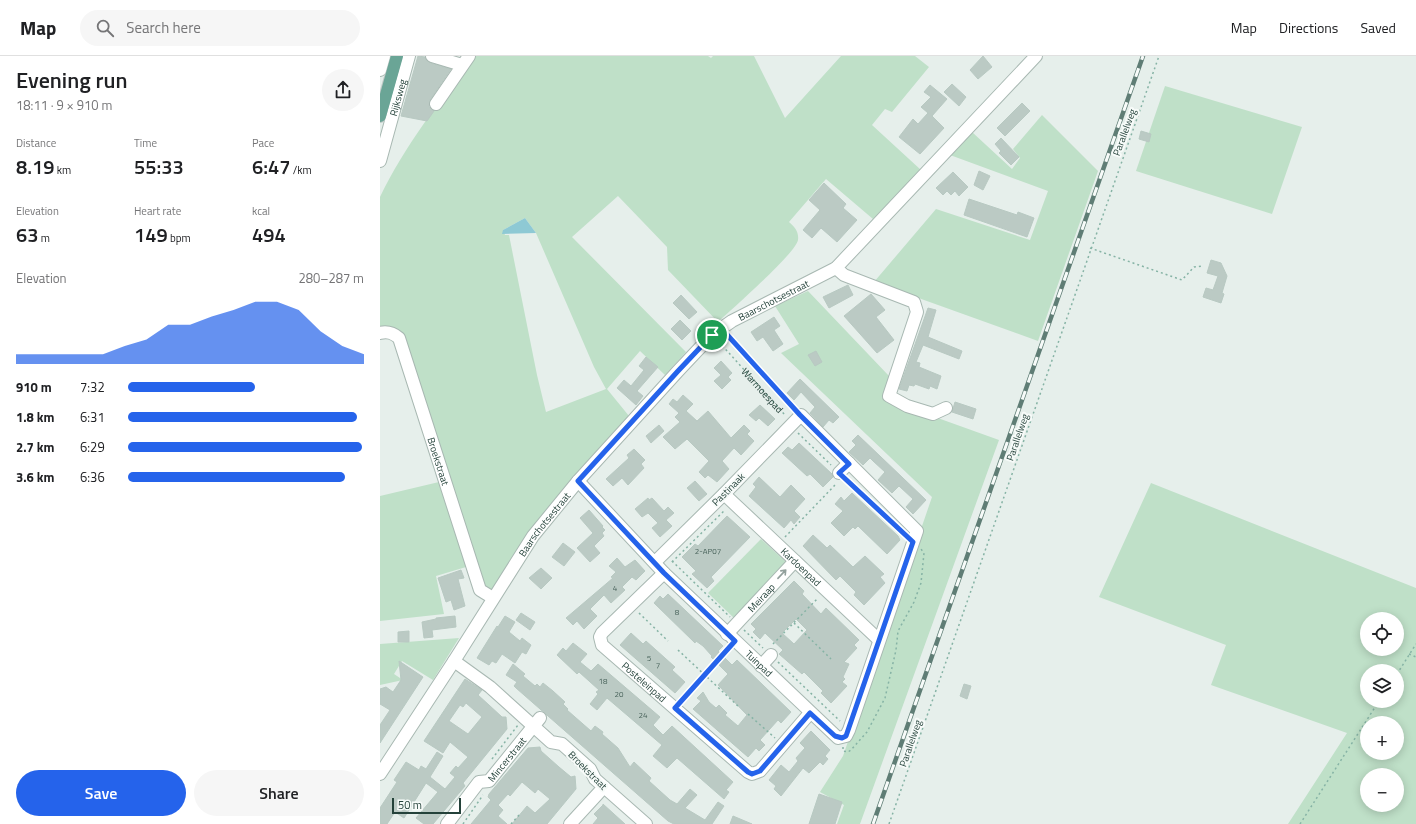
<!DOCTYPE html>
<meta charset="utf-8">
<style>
:root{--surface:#fff;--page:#f6f6f6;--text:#202124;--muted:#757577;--line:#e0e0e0;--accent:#2563eb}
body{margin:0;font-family:"Titillium Web",sans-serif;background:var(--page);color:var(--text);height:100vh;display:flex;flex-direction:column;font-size:15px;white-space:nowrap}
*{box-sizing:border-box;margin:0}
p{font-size:13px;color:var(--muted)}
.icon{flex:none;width:22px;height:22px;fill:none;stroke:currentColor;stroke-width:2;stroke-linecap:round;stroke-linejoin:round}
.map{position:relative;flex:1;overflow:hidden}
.drawer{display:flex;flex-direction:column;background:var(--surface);width:380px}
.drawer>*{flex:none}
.controls{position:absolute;left:980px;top:556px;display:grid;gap:8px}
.controls a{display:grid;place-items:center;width:44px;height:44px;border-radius:50%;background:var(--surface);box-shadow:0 2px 10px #0003;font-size:20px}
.scale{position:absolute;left:12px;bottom:10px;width:69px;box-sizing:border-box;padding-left:4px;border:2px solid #24423a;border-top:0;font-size:11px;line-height:14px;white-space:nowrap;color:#24423a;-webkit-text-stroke:3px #f7fbf9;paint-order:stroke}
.pin{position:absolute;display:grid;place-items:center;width:34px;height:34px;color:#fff;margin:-17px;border:2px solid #fff;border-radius:50%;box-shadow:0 1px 4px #0007}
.round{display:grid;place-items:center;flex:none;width:42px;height:42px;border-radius:21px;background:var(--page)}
.overview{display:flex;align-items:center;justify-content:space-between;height:68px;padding:0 16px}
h1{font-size:22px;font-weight:600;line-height:30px}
.figures{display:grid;grid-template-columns:repeat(3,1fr);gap:6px;height:68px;padding:4px 16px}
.figures div{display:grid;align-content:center}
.figures b{font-size:20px;font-weight:600}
.figures small{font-size:11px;font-weight:400}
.figures p{font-size:11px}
.chart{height:112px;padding:8px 16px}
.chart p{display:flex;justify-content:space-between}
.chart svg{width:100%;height:72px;margin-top:4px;fill:var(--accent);opacity:.7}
.button{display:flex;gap:8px;margin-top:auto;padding:8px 16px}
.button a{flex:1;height:46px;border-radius:24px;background:var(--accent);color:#fff;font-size:16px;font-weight:600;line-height:46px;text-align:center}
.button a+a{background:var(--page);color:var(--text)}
ul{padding:0 16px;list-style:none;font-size:13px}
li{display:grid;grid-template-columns:64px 48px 1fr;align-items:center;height:30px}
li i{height:10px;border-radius:5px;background:var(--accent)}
header{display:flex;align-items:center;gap:24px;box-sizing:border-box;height:56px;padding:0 20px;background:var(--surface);border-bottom:1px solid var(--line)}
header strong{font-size:19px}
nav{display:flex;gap:22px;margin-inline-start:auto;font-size:14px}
.search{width:280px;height:36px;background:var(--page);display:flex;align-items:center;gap:10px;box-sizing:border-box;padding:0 14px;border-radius:22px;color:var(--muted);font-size:15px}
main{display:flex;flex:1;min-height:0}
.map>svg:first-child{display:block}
.green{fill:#bfe0c8;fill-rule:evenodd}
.water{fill:#8ec9d4}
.building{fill:#bbcac4;stroke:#b8c9c2;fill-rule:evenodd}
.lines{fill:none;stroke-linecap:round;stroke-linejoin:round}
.minor-casing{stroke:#a8b8b2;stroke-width:14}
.major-casing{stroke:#c2cac8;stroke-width:14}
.path{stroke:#86b3a5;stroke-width:1.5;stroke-dasharray:2 3;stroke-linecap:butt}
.minor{stroke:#fff;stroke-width:12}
.major{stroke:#6aa596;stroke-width:12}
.rail-casing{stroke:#5f7d75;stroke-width:4.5}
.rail{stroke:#f7fbf9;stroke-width:3;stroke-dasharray:9;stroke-linecap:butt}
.oneway{stroke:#92a09c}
.route-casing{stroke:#fff;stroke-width:8}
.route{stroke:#2563eb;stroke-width:5}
.labels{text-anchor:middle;stroke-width:4;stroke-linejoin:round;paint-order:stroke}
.number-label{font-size:8px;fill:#4a645c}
.street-label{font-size:10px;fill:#24423a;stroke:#f7fbf9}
</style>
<header>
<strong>Map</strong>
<div class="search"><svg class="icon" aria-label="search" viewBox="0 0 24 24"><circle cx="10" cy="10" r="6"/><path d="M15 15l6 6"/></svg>Search here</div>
<nav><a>Map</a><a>Directions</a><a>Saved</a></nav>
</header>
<main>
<section class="drawer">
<div class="overview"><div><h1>Evening run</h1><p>18:11 · 9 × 910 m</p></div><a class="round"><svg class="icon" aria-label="share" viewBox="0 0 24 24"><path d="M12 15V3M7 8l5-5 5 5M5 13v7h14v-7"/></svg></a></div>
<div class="figures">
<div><p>Distance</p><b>8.19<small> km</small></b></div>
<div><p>Time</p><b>55:33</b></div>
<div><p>Pace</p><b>6:47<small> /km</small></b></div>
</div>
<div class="figures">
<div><p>Elevation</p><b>63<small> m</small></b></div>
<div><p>Heart rate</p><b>149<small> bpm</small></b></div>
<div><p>kcal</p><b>494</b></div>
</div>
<div class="chart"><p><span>Elevation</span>280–287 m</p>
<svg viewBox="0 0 160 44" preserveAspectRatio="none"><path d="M0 44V38L10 38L20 38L30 38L40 38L50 33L60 29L70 20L80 20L90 15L100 11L110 6L120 6L130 11L140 24L150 33L160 38V44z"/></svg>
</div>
<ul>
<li><b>910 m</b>7:32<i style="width:54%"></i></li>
<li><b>1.8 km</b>6:31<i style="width:97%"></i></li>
<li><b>2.7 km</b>6:29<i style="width:99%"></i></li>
<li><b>3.6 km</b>6:36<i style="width:92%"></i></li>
</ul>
<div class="button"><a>Save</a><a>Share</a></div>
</section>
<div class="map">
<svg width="1036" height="768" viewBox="0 0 1036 768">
<rect width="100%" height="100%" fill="#e6efeb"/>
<g class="green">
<path d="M93 0H328L331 2 333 0H374L405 62 461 0H535L549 11 512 56 505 53 492 69 541 114 493 163 446 123 409 166C415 171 419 176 418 184 416 197 351 254 338 266L288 214 287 191 238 140 192 181 306 296 285 319 260 295 227 333 249 360 149 475 112 537 101 531 22 280 0 271V141C24 91 60 45 93 0ZM145 162 156 177 214 311 226 333 166 356 157 319 129 179H125L123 174Z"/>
<polygon points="785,30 922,71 892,158 756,115"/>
<polygon points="662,59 718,115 658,285 494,226 556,153 650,184 668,135 570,99 592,76 632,113 640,102 633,93"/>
<polygon points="428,235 509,320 502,342 619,384 480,768 457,768 464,749 440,736 463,700 552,441 401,297 419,288 395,250"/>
<polygon points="59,426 86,511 56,520 64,558 0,565 0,440"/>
<path d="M771 427 1036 532V768H908L967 677 831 629 846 589 719 541ZM987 563H1017V593H987ZM987 615H1017V645H987ZM987 667H1017V697H987ZM987 719H1017V749H987Z"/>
<polygon points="381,483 408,508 355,563 328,537"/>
<polygon points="79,582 53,624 22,605 14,618 23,624 0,629 0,588"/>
</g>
<polygon class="water" points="145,162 156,177 122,178 123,174"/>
<g class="building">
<polygon points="38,0 45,1 50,7 71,13 50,44 49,51 54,55 47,65 21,60"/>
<polygon points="603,0 612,11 598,23 590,14"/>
<polygon points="572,28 586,41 579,50 564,36"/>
<polygon points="550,29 567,43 552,60 564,72 540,98 519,81 533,63 538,68 548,57 541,51 551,41 544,36"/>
<polygon points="642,47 650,55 625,80 617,72"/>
<polygon points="761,75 771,78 769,86 759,83"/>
<polygon points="621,82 639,101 631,109 619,97 621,95 615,88"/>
<polygon points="599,115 610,120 603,134 594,129"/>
<polygon points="573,116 588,131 579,140 575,135 571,139 567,135 563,139 556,132"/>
<polygon points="444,127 466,148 463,152 477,164 457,186 441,172 432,182 423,174 440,154 429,144"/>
<polygon points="589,143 637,159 638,156 654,162 647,181 584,159"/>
<polygon points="831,204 841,207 847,220 842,237 844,238 841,247 823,241 826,232 833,234 838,220 827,217"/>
<polygon points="468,229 473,239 449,252 443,241"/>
<polygon points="491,238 505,254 496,261 514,284 497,297 464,260"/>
<polygon points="301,239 317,256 309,263 293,247"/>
<polygon points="548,252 556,254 548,281 582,295 579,303 543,289 536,306 540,307 539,311 561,320 557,333 550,330 549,333 535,328 534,330 529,329 527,335 519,333"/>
<polygon points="394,261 400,270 394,274 403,288 393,295 383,281 377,285 371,276"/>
<polygon points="300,264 311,275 302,284 291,273"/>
<polygon points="436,295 442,306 435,310 428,299"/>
<polygon points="266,301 278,311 257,335 263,340 256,349 237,332 244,324 251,330 264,314 259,310"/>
<polygon points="341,305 352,317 348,321 351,324 342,333 334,325 341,319 334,312"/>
<polygon points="420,323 459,361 453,367 449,364 443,371 430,357 435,351 421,336 414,344 407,337"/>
<polygon points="303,339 313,348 306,355 317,365 328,355 351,382 364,369 370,375 367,378 374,385 361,399 354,392 342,405 349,413 337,426 328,419 325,422 319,416 329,405 307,383 295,393 283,381 300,366 295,361 299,357 289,348 293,343 297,346"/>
<polygon points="575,346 596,353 593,363 572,356"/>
<polygon points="380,349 395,363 388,370 379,362 376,365 369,359"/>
<polygon points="279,369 284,375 271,387 266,380"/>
<polygon points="478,379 546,444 533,458 526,451 533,443 519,430 512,437 498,424 505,416 493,405 490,402 483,409 469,396 476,389 472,385"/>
<polygon points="419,387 452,418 453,421 443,431 430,418 427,420 402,397 408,391 412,394"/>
<polygon points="254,393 265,404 261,408 264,412 248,429 242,422 233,430 226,423 249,402 247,399"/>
<polygon points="379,421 400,441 411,429 425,443 414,455 420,461 414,468 411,464 404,472 369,440 376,431 373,428"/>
<polygon points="315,425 327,438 319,445 307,432"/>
<polygon points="472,437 518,480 520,484 507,498 478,470 475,473 473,471 464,480 451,467 463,455 455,448 461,441 464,445"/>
<polygon points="268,442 269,444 272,442 284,455 288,451 294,457 286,464 292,470 280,481 272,472 278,467 268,457 262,461 255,453"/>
<polygon points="209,454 223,470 222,471 225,474 222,477 224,480 214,490 220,497 210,506 197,492 213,477 200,462"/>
<polygon points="347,460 370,481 331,521 334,525 327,532 312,518 316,515 302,501 315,488 318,490"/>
<polygon points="433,479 447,492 450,489 473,511 485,500 504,518 500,521 505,527 484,549 474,539 476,536 460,520 456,524 423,490"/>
<polygon points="183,487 195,496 184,510 172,501"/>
<polygon points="237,502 245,511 255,504 265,515 256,524 252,521 242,531 245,534 231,547 224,539 210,553 217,560 204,573 197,565 193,569 186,562 233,522 231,521 236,516 229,510"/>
<polygon points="161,512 172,522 161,533 149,522"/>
<polygon points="81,514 84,522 78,523 85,550 74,554 71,544 66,546 58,522"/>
<path d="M414 525 424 535 422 538 441 558 446 552 479 584 474 589 477 592 464 606 469 608 463 621 465 623 462 626 467 630 451 647 441 637 443 635 424 616 422 618 399 598 403 594 385 577 380 583 373 576 376 573 371 568ZM416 563 427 574 414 588 402 577Z"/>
<polygon points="288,538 343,590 338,595 352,609 357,604 411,656 401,667 398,664 380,684 385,689 379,695 376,692 368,701 313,653 321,645 317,642 323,636 329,646 336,652 339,649 347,657 345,659 358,670 367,659 338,629 348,618 331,601 332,600 323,590 316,585 315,587 274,547 280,540 283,543"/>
<polygon points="141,557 155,566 150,574 136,564"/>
<polygon points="75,560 76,571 52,574 53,581 44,582 42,566 56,563 56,562"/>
<polygon points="125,560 135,566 129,576 140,585 142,582 151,589 146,598 142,596 135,607 122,598 116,607 112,605 109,609 97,602 117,570 118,571"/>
<polygon points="29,575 29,586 18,586 18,576"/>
<polygon points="251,577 263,588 266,585 295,611 292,614 305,626 295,637 240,589"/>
<polygon points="193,587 207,598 200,606 211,615 218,608 280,661 273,669 283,679 292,670 353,726 346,734 349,736 344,743 297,702 287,712 273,700 282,689 227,642 217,654 210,648 218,638 216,636 219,634 199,616 197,618 177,599 183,592 186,595"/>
<polygon points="19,605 43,621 0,687 0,669 10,654 0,648 0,633 6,631 13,636 21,624"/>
<polygon points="133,608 145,618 143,620 155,630 157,628 160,631 163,627 173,635 185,646 183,648 188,653 187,654 211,675 215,670 223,676 222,678 238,692 250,711 254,706 271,722 269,725 290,744 297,748 310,733 317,739 305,752 325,764 338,746 344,750 332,768 294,768 288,765 136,632 134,630 137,626 126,619"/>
<path d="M85 623 102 634 98 639 109 649 122 661H126L127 673 83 727 85 730 53 768H44L36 762 58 736 46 727 24 762 15 756 7 768H0V752L17 726 14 724 26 706 39 714 41 710 46 713 57 696 63 700 50 721 65 733 75 721 70 717 76 710 78 712 88 701 70 686 63 697 44 685ZM86 647 102 661 88 678 69 665 80 649 83 651Z"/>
<polygon points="584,628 591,630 587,643 580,640"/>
<polygon points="431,675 450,694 445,700 448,703 443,709 440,706 429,717 423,712 401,740 394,733 396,730 389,724 401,709 409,716 418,705 416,702 425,692 420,687"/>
<polygon points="160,691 161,695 179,711 191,721 195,720 196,733 167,768 132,768 147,750 155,757 170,743 158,733 155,737 142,726 130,740 128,738 118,749 123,754 118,760 127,768 91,768 111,744 108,741 109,738 148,692"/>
<polygon points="439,738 462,746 455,768 429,768"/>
<polygon points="223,749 223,748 245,768 213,768 218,762 214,758"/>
<polygon points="353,760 372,768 350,768"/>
</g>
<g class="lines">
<g class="minor-casing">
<g id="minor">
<polyline points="52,0 82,9"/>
<polyline points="0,14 4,0"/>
<polyline points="56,48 89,0"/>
<path id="s2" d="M0 105 29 0"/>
<polyline points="456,212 464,219 534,246 537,256 509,340 527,350 553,358 566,352"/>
<path id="s3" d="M0 277C8 275 13 277 19 282L100 534 113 542"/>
<polyline points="459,417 469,407"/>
<path id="s4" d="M198 425 284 517 458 682 466 680 469 674 537 475 421 359 344 438 275 506"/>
<path id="s5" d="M344 438 499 584"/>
<path id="s6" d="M284 517 222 577 220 581 222 589 368 716 372 718 380 715 430 657"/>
<path id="s7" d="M347 578 415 505"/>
<polyline points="74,605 110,631 171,686 182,688 210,713 215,723 266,768"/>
<polyline points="381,610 391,599"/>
<path id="s8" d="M0 718 74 605 153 480 198 425 298 315 332 279 352 265 456 212 656 0"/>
<path id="s9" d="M67 768 99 726 109 725 160 662"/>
<polyline points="190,768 224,731"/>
</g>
</g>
<g class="major-casing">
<polyline id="major" points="0,60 17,0"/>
</g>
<g class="path">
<polyline points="710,192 802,224 814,211 823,210"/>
<polyline points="348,281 414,351"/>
<path id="s1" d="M339 286 405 359"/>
<polyline points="418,377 451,409"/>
<polyline points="467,424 525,480"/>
<polyline points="405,481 456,428"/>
<polyline points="292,505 350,561"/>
<polyline points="292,506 345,454"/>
<polyline points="259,557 288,585"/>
<polyline points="414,567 451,603"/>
<polyline points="364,574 383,592"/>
<polyline points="393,588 438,542"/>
<polyline points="298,594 358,650"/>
<polyline points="1029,598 1036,601"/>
<polyline points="398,606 460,665"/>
<polyline points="1017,618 1036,588"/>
<polyline points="302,645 349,592"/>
<polyline points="368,658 395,682"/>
<polyline points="463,691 463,695 468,696 471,694 487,676 505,642 516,594 518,575 534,546 541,527 544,497 541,493"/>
<polyline points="112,703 138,669"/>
<polyline points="83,768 103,739"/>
<polyline points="131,768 141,757"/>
<polyline points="509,768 779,0"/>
<polyline points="920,768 999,645"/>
</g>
<use href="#minor" class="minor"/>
<use href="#major" class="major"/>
<g class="rail-casing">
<polyline id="rail" points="493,768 763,0"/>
</g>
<use href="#rail" class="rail"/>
</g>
<defs><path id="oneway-shaft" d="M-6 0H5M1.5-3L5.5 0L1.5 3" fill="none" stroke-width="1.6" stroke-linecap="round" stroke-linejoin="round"/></defs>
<use class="oneway" href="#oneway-shaft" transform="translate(402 518) rotate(-47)"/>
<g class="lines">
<g class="route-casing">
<polygon id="route" points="341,272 420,359 469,408 459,417 533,486 466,680 462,682 455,680 430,657 380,715 372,718 368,716 295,652 355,585 284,517 198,425 298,315 332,279"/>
</g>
<use href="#route" class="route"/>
</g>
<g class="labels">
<g class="number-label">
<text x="328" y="498">2-AP07</text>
<text x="235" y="535">4</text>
<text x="297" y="559">8</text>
<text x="269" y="605">5</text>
<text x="278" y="612">7</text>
<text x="223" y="628">18</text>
<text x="239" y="641">20</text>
<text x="263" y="662">24</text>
</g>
<g class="street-label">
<text dy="4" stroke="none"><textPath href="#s2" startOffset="66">Rijksweg</textPath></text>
<text transform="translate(744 76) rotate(-70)" y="4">Parallelweg</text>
<text dy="4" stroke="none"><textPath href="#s8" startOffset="623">Baarschotsestraat</textPath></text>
<text dy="4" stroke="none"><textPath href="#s1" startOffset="65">Warmoespad</textPath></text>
<text transform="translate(637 381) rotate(-71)" y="4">Parallelweg</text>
<text dy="4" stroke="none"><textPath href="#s3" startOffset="150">Broekstraat</textPath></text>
<text transform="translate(348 433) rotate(-45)" y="4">Pastinaak</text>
<text dy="4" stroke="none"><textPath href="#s8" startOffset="299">Baarschotsestraat</textPath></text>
<text dy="4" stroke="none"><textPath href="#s5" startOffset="106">Kardoenpad</textPath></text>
<text dy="4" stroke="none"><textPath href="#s7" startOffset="50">Meiraap</textPath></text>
<text dy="4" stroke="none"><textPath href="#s4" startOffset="257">Tuinpad</textPath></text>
<text dy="4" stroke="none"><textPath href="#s6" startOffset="155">Posteleinpad</textPath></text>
<text transform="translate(530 687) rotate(-71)" y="4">Parallelweg</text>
<text dy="4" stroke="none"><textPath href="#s9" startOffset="91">Mincerstraat</textPath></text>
<text transform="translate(208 714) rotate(45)" y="4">Broekstraat</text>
</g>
</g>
</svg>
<div class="controls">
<a><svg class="icon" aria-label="locate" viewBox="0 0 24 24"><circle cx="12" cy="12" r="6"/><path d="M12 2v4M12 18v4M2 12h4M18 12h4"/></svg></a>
<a><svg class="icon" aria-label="layers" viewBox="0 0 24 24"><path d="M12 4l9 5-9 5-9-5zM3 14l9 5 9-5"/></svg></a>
<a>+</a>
<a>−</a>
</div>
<div class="scale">50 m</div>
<div class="pin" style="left:332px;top:279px;background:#1e9e55"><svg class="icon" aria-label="arrive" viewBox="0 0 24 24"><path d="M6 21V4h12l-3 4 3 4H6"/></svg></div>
</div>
</main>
